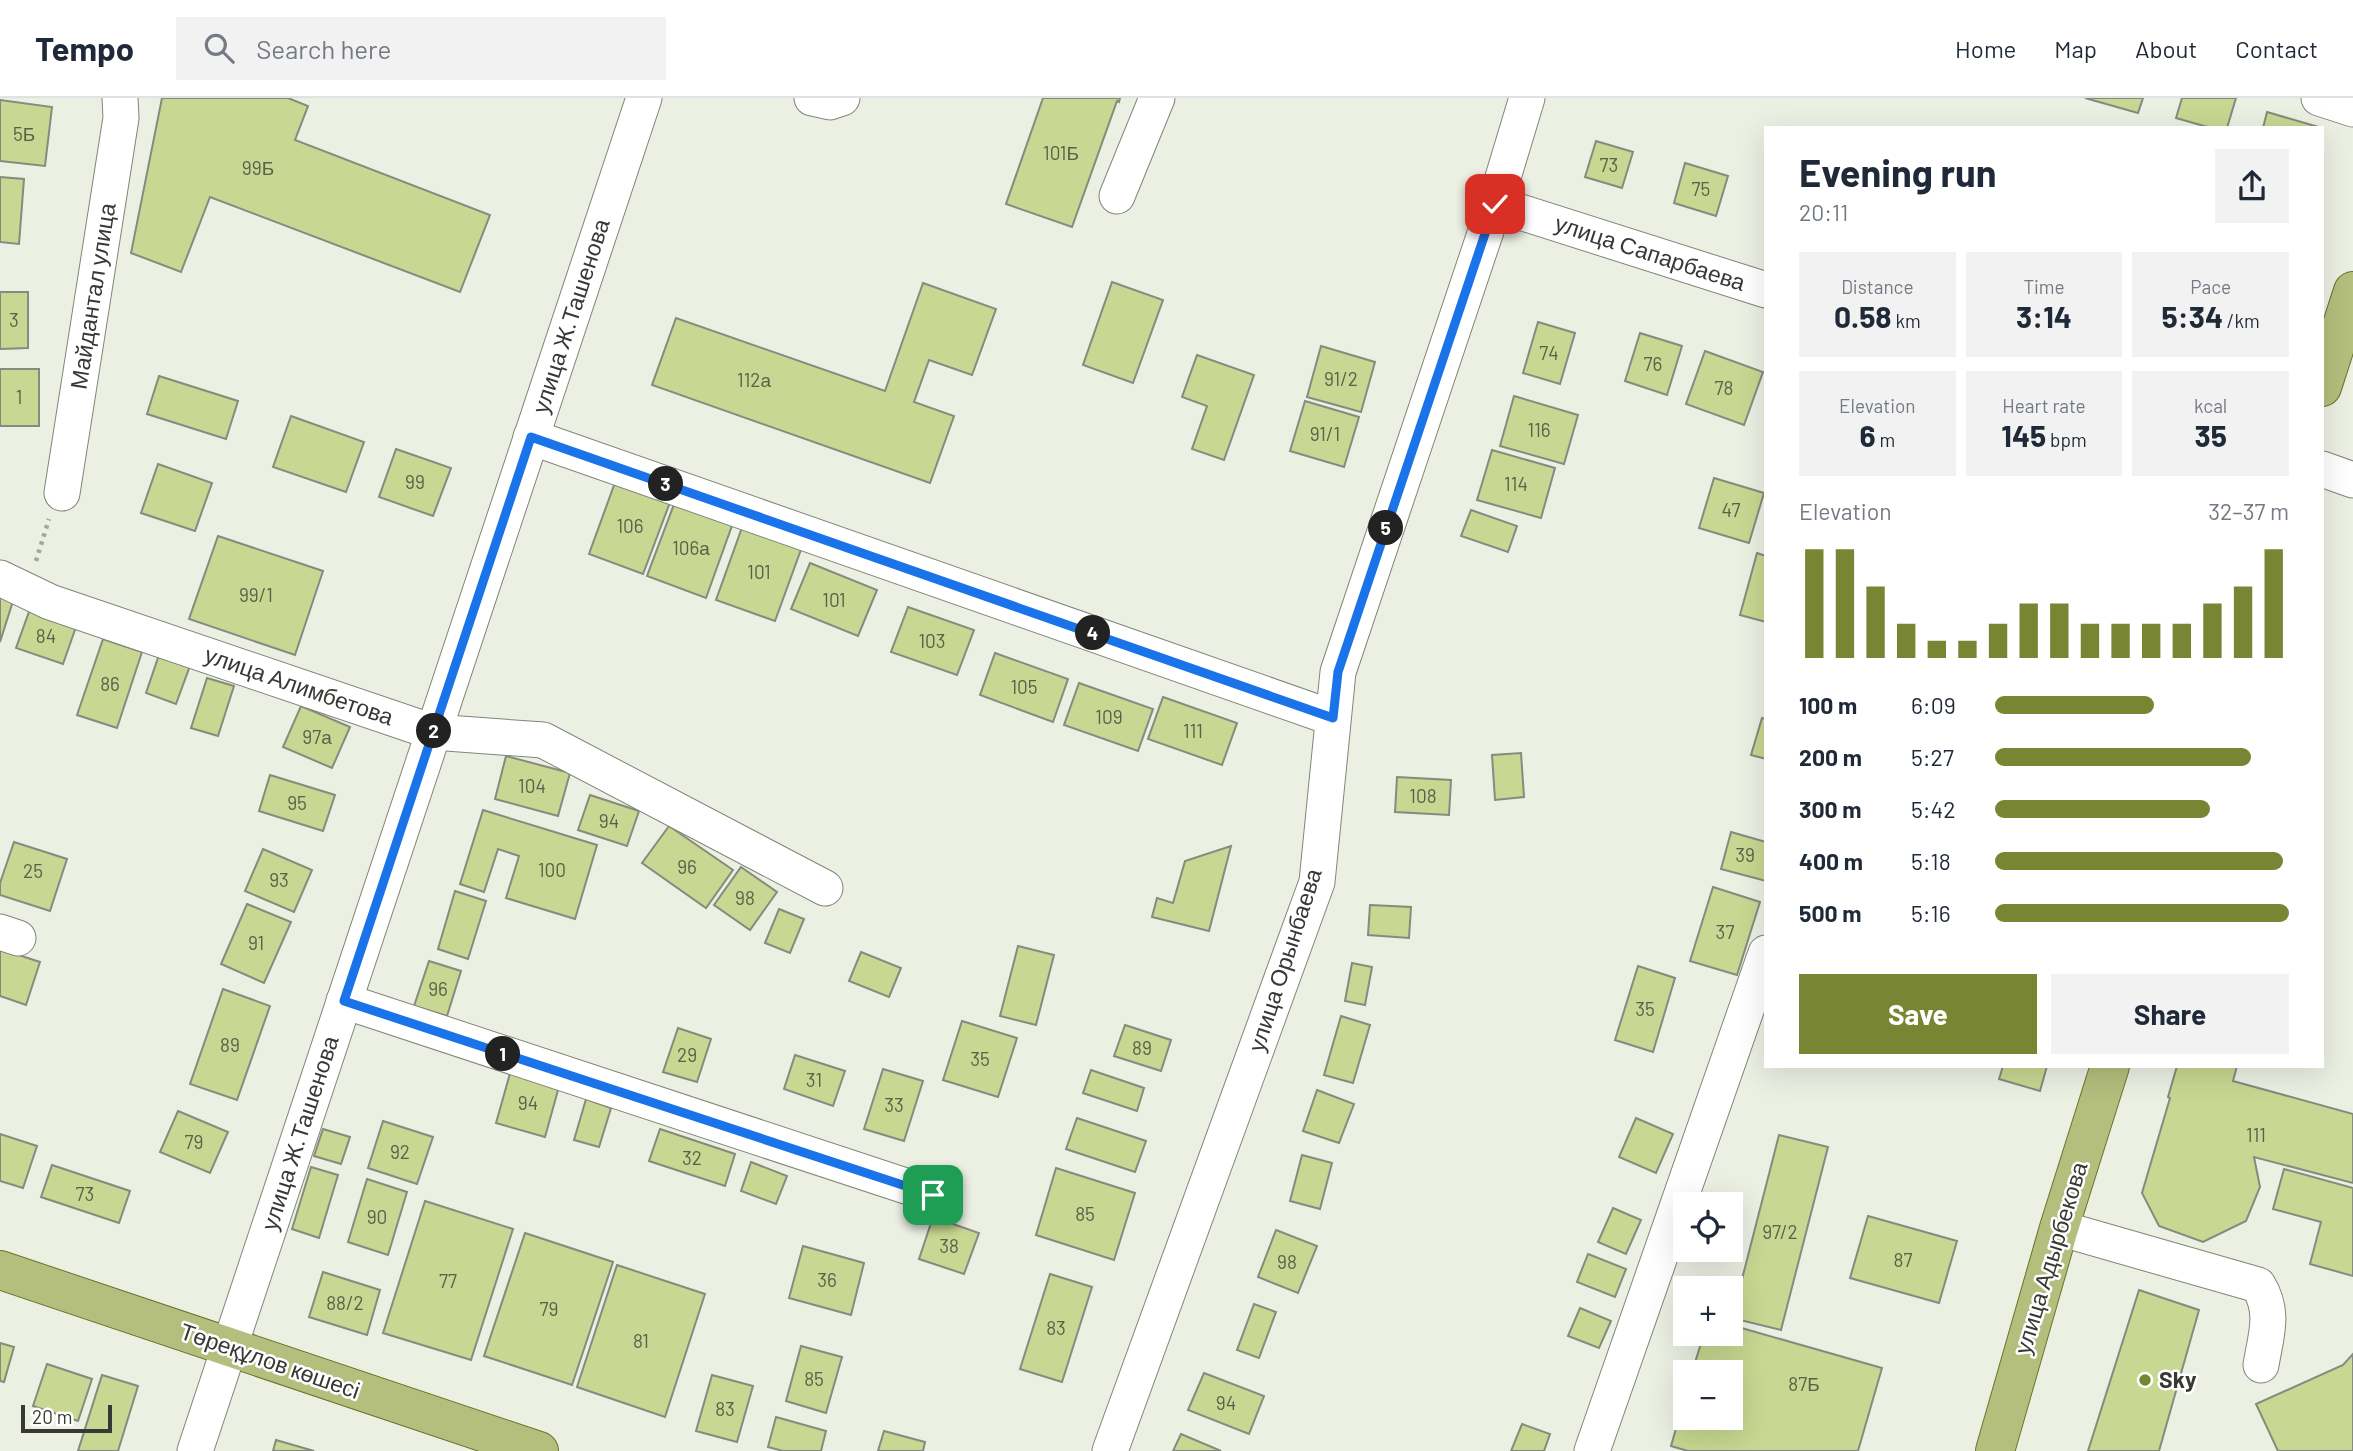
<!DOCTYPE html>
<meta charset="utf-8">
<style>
:root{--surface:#fff;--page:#f2f2f3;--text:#1f2937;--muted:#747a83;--line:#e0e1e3;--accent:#788634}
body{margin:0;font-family:Barlow,sans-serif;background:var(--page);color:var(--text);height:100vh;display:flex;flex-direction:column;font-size:26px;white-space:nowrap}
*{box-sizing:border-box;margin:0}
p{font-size:23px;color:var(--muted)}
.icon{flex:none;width:38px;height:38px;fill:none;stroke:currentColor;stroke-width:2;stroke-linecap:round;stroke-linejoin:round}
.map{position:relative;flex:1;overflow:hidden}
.drawer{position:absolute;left:1764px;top:28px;width:560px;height:942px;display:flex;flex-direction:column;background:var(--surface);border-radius:0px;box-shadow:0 7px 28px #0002}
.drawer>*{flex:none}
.fabs{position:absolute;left:1673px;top:1094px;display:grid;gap:14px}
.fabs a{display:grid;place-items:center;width:70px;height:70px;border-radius:0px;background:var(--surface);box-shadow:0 7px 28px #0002;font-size:35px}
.scale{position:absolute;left:21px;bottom:18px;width:91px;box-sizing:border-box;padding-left:7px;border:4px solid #383934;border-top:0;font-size:19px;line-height:24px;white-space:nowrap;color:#383934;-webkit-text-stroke:5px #fff;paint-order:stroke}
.pin{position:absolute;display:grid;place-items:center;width:60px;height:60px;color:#fff;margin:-30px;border-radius:14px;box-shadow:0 4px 10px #0006}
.km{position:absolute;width:35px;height:35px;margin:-18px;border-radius:50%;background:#222;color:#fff;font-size:19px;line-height:35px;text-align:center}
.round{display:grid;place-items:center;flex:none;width:74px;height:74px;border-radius:0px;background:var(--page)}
.summary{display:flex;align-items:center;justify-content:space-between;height:119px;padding:0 35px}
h1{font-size:38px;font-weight:700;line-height:52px}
.figures{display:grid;grid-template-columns:repeat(3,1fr);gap:10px;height:119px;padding:7px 35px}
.figures div{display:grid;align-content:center;border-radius:0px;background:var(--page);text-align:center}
.figures b{font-size:30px;font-weight:700}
.figures small{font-size:19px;font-weight:400}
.figures p{font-size:19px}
.chart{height:196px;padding:14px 35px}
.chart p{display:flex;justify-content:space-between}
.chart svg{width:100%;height:126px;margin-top:7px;stroke:var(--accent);stroke-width:6}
.action{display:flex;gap:14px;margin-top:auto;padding:14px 35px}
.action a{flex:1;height:80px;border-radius:0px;background:var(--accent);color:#fff;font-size:28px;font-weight:700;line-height:80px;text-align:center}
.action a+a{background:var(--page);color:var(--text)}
ul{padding:0 35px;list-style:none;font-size:23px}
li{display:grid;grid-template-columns:112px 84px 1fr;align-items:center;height:52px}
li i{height:18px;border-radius:9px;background:var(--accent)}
header{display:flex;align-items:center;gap:42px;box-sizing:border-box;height:98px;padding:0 35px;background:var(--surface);border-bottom:2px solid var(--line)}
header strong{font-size:33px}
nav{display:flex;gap:38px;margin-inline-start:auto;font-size:24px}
.search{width:490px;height:63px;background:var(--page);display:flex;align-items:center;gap:18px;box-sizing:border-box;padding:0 24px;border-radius:0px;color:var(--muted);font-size:26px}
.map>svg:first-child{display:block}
.building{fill:#c8d791;stroke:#878a7e;stroke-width:2}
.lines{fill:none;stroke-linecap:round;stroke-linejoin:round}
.minor-casing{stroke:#828579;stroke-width:37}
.major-casing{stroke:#68742b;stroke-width:40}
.path{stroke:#a3a69c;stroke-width:4.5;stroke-dasharray:3.5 5;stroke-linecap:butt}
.minor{stroke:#fff;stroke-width:35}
.major{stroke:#b4be7d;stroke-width:38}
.route-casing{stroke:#fff;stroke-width:14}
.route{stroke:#1a73e8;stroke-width:9}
.poi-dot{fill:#788634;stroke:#fff;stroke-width:2.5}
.labels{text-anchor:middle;stroke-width:5;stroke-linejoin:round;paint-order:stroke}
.number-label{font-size:19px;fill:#5c604b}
.street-label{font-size:23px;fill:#383934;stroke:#fff}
.poi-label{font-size:23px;font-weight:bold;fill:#383934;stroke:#fff;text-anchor:start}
</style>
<header>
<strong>Tempo</strong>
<div class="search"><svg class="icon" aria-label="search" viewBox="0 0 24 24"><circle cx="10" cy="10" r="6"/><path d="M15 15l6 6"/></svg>Search here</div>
<nav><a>Home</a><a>Map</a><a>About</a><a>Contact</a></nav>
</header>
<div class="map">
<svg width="2353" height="1353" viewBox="0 0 2353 1353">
<rect width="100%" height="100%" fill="#ecf0e3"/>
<g class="building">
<polygon points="162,0 288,0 308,8 295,42 490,117 460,194 210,99 181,174 131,155"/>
<polygon points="1043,0 1120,0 1119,4 1117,3 1072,129 1006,106"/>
<polygon points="2085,0 2143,0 2138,15"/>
<polygon points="2182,0 2236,0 2227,30 2211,30 2176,20"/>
<polygon points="0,2 52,9 45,68 0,63"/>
<polygon points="2267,14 2322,30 2263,30"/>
<polygon points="1596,43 1633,54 1622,90 1585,79"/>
<polygon points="1685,65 1728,78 1716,118 1674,105"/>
<polygon points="0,79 24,81 19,146 0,144"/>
<polygon points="1112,184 1163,202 1133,285 1083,267"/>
<polygon points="923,185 996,211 972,277 929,262 914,304 954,318 930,385 652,287 676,220 885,293"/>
<polygon points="0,194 28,194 28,250 0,251"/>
<polygon points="1538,224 1575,235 1560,286 1523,275"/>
<polygon points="1640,235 1682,248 1667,297 1625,283"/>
<polygon points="1321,248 1375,264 1361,314 1307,299"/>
<polygon points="1705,253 1763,274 1744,327 1686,306"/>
<polygon points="1197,257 1254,277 1224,362 1192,351 1207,308 1182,299"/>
<rect x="0" y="271" width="39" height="57"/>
<polygon points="159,278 238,303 226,341 147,316"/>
<polygon points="1514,298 1578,317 1564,366 1500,348"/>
<polygon points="1305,303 1359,319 1344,369 1290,353"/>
<polygon points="291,318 364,344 346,394 273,369"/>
<polygon points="396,351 451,370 433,418 379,399"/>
<polygon points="1492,352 1555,370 1541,420 1477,402"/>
<polygon points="158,366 212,385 195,433 141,415"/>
<polygon points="617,379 672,399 643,476 589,456"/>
<polygon points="1714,380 1764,395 1749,445 1699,430"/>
<polygon points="676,401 734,422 706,500 647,478"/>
<polygon points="1471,412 1517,428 1508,454 1461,438"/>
<polygon points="744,424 803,446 775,523 716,502"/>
<polygon points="218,438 323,473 295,557 189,521"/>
<polygon points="1757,455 1766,458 1766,524 1740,517"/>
<polygon points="810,465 877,492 858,538 791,511"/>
<polygon points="0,498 13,503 0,544"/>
<polygon points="908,509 974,532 957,577 891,554"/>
<polygon points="30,511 77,526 63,566 16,550"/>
<polygon points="103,541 142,554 117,630 77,617"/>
<polygon points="160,554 191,565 176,606 146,595"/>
<polygon points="995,555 1068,581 1053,624 980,597"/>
<polygon points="207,580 234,588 218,638 191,630"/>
<polygon points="1079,585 1153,611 1138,653 1064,627"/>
<polygon points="1163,599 1237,625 1222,667 1148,641"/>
<polygon points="301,608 350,629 332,670 283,649"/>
<polygon points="1762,620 1766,621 1766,661 1751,657"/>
<polygon points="1521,655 1524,699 1495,702 1492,657"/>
<polygon points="506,658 570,675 558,718 495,701"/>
<polygon points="270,677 335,697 323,733 259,713"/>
<polygon points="1397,679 1451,682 1449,717 1395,714"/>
<polygon points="590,697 639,713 627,748 578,732"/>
<polygon points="483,712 597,747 575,821 506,800 519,758 498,751 484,794 460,786"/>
<polygon points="669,728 733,772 706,810 642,765"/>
<polygon points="1731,734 1766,744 1766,783 1721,771"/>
<polygon points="14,744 67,761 50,813 0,797 0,785"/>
<polygon points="1231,748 1209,833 1152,819 1157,800 1173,805 1185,763"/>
<polygon points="263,751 312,772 294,814 245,793"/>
<polygon points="741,769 777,794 750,832 714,807"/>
<polygon points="1713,789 1760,804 1737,877 1690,863"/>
<polygon points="455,793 486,803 468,861 438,851"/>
<polygon points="247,806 291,824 264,885 221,866"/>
<polygon points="1370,807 1411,809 1409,840 1368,837"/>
<polygon points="779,811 804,821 790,855 765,845"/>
<polygon points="1018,848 1054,857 1036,927 1000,918"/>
<polygon points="0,851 40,864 26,907 0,898"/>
<polygon points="861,854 901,870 889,899 849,883"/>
<polygon points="429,863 461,873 447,918 414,908"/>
<polygon points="1352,865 1372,869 1365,907 1345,903"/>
<polygon points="1638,868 1675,880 1653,954 1615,942"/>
<polygon points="223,891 270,908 237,1002 190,986"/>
<polygon points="1341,918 1370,927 1353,985 1324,977"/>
<polygon points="962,923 1017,940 998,999 943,982"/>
<polygon points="1125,927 1171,942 1161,973 1114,958"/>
<polygon points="678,930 711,941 697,984 663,974"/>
<polygon points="795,957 845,973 833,1008 784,991"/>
<polygon points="2003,968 2047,968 2040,993 1999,981"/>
<polygon points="2177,968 2237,968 2233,983 2353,1016 2353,1085 2254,1059 2260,1089 2246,1123 2203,1144 2159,1128 2142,1095 2170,1000 2168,999"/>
<polygon points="883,971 923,983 904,1043 864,1031"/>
<polygon points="511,972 560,985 545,1039 496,1025"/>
<polygon points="1091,972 1144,990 1137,1013 1083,995"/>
<polygon points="1317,992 1354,1006 1339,1045 1303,1033"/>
<polygon points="586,1001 611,1010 599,1049 574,1042"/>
<polygon points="178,1013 228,1034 210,1075 160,1054"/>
<polygon points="1077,1020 1146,1043 1135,1074 1066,1051"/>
<polygon points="1636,1020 1673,1036 1656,1075 1619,1059"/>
<polygon points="383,1023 433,1039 417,1086 368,1070"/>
<polygon points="323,1031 350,1039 341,1066 314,1058"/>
<polygon points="660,1031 735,1056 725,1088 649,1063"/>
<polygon points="0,1036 37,1048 23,1090 0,1083"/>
<polygon points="1779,1037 1828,1049 1781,1232 1732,1220"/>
<polygon points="1302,1057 1332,1065 1320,1111 1290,1103"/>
<polygon points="751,1064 787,1078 776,1106 741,1093"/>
<polygon points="52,1067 130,1093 119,1125 41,1099"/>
<polygon points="311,1069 338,1077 319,1140 292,1131"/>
<polygon points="1056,1070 1135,1095 1114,1162 1036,1137"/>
<polygon points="2284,1071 2353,1090 2353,1178 2310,1166 2321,1124 2273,1111"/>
<polygon points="367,1081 407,1094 388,1157 348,1144"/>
<polygon points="425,1103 513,1131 471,1262 383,1235"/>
<polygon points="1613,1110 1641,1122 1626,1156 1598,1144"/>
<polygon points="1868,1118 1957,1143 1939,1205 1850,1180"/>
<polygon points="933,1119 979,1135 964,1176 919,1161"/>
<polygon points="1276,1132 1317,1148 1298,1195 1258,1179"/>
<polygon points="525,1135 613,1164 572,1287 484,1258"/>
<polygon points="803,1148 864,1165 851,1217 789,1200"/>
<polygon points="1588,1156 1626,1171 1615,1199 1577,1184"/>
<polygon points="617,1167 705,1196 665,1319 577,1289"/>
<polygon points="323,1174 380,1192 367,1237 309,1219"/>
<polygon points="1050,1176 1092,1189 1062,1284 1020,1271"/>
<polygon points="2139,1192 2199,1212 2159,1353 2088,1353"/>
<polygon points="1254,1206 1276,1214 1259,1260 1237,1252"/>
<polygon points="1580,1210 1611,1223 1599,1250 1568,1238"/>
<polygon points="1731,1227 1882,1270 1858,1353 1688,1353 1671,1348 1685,1299 1685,1320 1731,1320 1731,1274 1692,1274 1704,1236 1731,1236"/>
<polygon points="0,1245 14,1249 4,1284 0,1283"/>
<polygon points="801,1248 842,1259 826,1315 786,1303"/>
<polygon points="2353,1256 2353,1353 2278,1353 2256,1306 2343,1267"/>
<polygon points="47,1266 92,1281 78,1323 33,1308"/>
<polygon points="1204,1275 1264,1298 1249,1336 1188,1312"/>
<polygon points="102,1277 138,1288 118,1353 78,1353"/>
<polygon points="712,1277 753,1288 737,1344 696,1333"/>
<polygon points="776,1319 826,1333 821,1353 783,1353 768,1349"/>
<polygon points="1522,1326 1550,1336 1544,1353 1511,1353"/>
<polygon points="884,1333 925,1344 923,1353 878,1353"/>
<polygon points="1181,1336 1221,1353 1173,1353"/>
<polygon points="276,1342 314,1353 273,1353"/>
</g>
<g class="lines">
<g class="minor-casing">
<g id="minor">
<polyline points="812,0 830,4 842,0"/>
<polyline points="2319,0 2353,11"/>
<polyline points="1117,98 1157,0"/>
<polyline points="1495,106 1766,192"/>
<polyline points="531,339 1333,620"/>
<polyline points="2322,371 2353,382"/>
<polyline points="62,395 121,20 120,0"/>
<polyline points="0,480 50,504 433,634 543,642 825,790"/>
<polyline points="0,834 18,840"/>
<polyline points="344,903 933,1097"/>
<path d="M2059 1130 2258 1187C2275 1214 2266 1237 2261 1267"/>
<polyline points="195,1353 644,0"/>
<polyline points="1110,1353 1317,784 1338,574 1495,106 1527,0"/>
<polyline points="1592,1353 1766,855"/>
</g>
</g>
<g class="major-casing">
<g id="major">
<polyline points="2322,289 2353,193"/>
<polyline points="0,1172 539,1353"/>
<polyline points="1995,1353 2059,1130 2110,968"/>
</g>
</g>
<polyline class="path" points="36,463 49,421"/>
<use href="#minor" class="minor"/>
<use href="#major" class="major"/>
</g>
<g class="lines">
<g class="route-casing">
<polyline id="route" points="933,1097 344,903 531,339 1333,620 1338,574 1495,106"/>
</g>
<use href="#route" class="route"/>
</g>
<circle class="poi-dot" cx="2145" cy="1282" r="7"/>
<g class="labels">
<g class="number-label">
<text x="24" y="43">5Б</text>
<text x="1061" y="62">101Б</text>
<text x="1609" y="74">73</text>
<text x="258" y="77">99Б</text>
<text x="1701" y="98">75</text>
<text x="14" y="229">3</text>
<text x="1549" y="262">74</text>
<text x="1653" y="273">76</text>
<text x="1341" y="288">91/2</text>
<text x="754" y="289">112а</text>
<text x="1724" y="297">78</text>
<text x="19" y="306">1</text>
<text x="1539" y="339">116</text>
<text x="1325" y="343">91/1</text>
<text x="415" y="391">99</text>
<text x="1516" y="393">114</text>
<text x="1731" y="419">47</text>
<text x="630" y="435">106</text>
<text x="691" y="457">106а</text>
<text x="759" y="481">101</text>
<text x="256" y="504">99/1</text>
<text x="834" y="509">101</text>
<text x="46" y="545">84</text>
<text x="932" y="550">103</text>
<text x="110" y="593">86</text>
<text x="1024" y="596">105</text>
<text x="1109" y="626">109</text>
<text x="1193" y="640">111</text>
<text x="317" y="646">97а</text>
<text x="532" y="695">104</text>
<text x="1423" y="705">108</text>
<text x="297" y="712">95</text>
<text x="609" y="730">94</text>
<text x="1745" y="764">39</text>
<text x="687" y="776">96</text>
<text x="552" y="779">100</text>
<text x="33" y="780">25</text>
<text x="279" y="789">93</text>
<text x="745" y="807">98</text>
<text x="1725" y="841">37</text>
<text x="256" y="852">91</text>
<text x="438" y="898">96</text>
<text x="1645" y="918">35</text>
<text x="230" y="954">89</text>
<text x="1142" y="957">89</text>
<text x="687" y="964">29</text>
<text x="980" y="968">35</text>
<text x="814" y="989">31</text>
<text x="528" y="1012">94</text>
<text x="894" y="1014">33</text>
<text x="2256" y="1044">111</text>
<text x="194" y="1051">79</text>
<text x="400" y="1061">92</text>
<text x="692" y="1067">32</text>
<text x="85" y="1103">73</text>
<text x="1085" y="1123">85</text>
<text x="377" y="1126">90</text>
<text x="1780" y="1141">97/2</text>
<text x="949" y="1155">38</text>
<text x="1903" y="1169">87</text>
<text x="1287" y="1171">98</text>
<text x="827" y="1189">36</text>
<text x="448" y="1190">77</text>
<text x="345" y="1212">88/2</text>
<text x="549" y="1218">79</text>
<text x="1056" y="1237">83</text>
<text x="641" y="1250">81</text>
<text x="814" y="1288">85</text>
<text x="1804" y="1293">87Б</text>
<text x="1226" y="1312">94</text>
<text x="725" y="1318">83</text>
</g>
<g class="street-label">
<text transform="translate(1650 155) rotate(18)" y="8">улица Сапарбаева</text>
<text transform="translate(93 198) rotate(-81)" y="8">Майдантал улица</text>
<text transform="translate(571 218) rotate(-72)" y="8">улица Ж.Ташенова</text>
<text transform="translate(299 588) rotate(19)" y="8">улица Алимбетова</text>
<text transform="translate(1285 862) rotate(-72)" y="8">улица Орынбаева</text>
<text transform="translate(300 1035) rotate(-72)" y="8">улица Ж.Ташенова</text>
<text transform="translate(2051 1160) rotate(-73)" y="8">улица Адырбекова</text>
<text transform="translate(270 1263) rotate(19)" y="8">Төреқұлов көшесі</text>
</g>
<g class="poi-label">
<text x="2159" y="1290">Sky</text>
</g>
</g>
</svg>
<div class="fabs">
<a><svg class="icon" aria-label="locate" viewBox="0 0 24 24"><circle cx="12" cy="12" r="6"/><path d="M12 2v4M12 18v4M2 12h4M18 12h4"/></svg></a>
<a>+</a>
<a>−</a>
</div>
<div class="scale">20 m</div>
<div class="pin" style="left:933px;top:1097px;background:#1e9e55"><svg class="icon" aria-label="arrive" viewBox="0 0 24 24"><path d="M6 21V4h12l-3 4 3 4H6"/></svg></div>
<div class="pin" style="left:1495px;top:106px;background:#d93025"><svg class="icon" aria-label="check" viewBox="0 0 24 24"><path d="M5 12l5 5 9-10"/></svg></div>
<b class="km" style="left:503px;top:956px">1</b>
<b class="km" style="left:434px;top:633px">2</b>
<b class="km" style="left:666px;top:386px">3</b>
<b class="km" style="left:1093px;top:535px">4</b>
<b class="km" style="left:1386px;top:430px">5</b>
<section class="drawer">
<div class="summary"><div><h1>Evening run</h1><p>20:11</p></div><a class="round"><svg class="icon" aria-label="share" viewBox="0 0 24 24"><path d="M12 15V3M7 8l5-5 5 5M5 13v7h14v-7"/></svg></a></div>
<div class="figures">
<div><p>Distance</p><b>0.58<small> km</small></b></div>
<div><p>Time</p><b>3:14</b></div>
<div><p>Pace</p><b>5:34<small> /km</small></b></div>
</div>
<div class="figures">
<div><p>Elevation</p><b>6<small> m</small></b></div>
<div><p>Heart rate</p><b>145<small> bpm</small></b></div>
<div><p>kcal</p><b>35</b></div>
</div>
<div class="chart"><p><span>Elevation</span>32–37 m</p>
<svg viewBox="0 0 160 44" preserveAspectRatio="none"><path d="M5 44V6M15 44V6M25 44V19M35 44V32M45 44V38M55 44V38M65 44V32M75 44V25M85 44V25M95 44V32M105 44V32M115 44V32M125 44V32M135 44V25M145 44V19M155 44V6"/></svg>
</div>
<ul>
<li><b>100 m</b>6:09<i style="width:54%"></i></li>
<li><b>200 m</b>5:27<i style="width:87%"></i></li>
<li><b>300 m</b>5:42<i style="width:73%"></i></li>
<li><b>400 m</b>5:18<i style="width:98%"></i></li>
<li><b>500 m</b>5:16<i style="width:100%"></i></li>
</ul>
<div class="action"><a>Save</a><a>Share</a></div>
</section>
</div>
